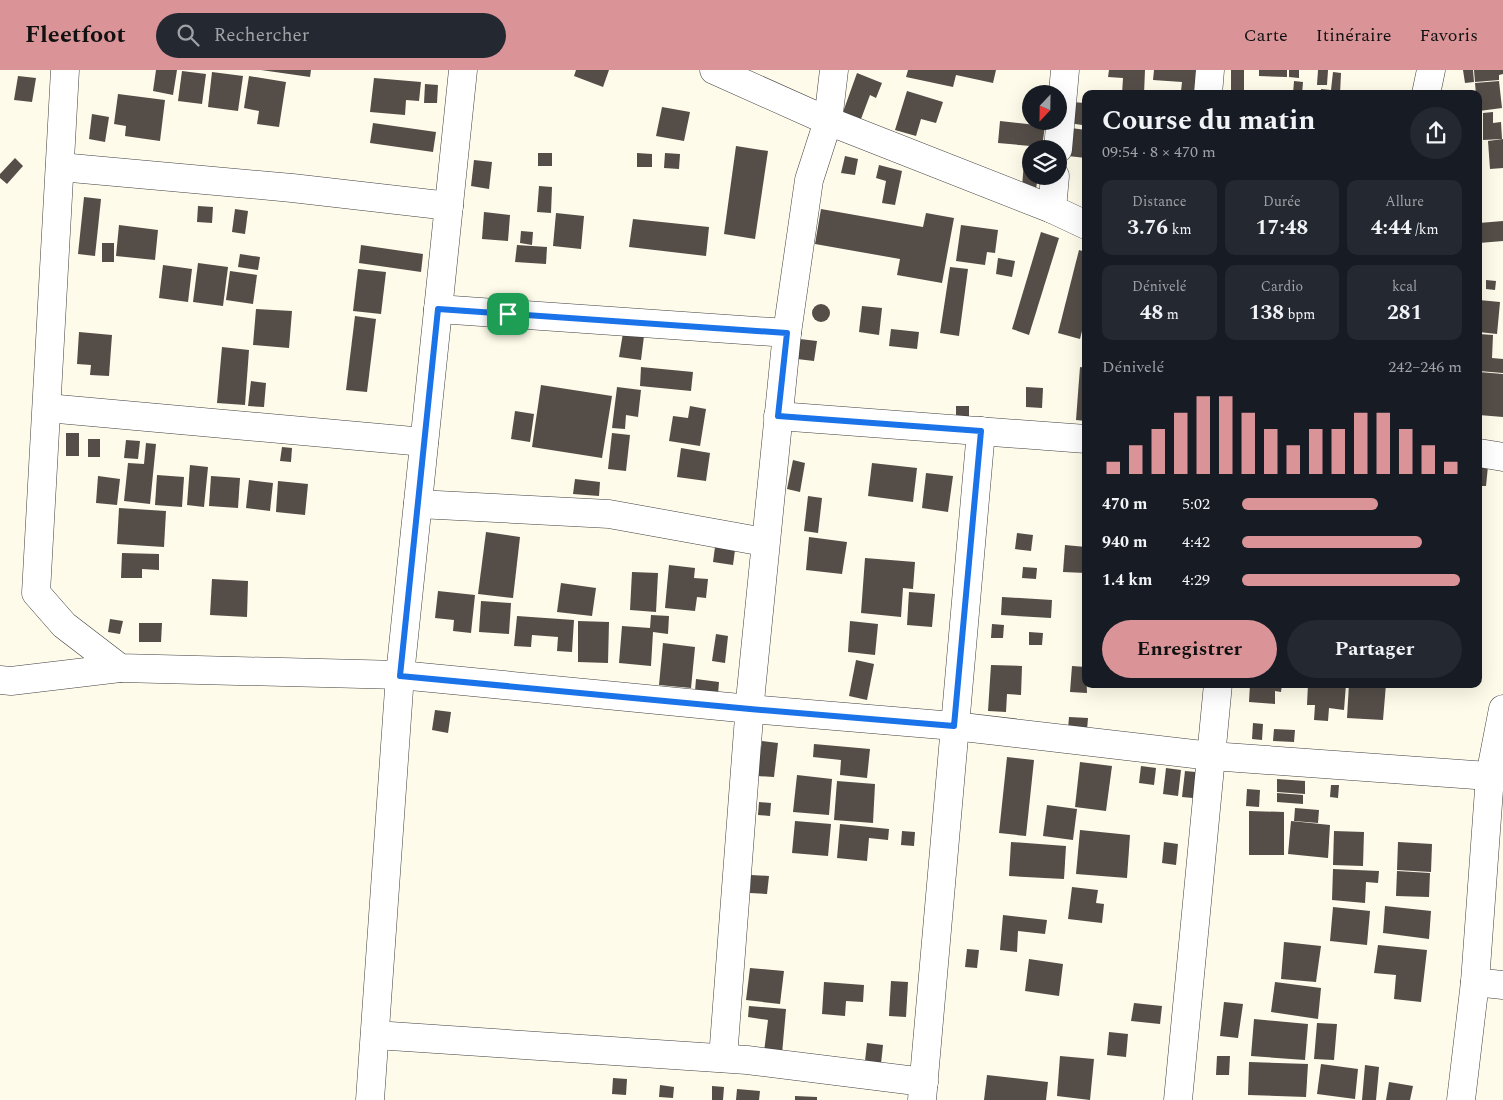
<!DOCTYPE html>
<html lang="fr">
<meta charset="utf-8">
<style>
:root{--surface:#171b24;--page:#242831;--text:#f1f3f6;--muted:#9ea1a6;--accent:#da9498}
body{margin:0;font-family:Spectral,serif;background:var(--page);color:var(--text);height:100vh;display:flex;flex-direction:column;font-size:19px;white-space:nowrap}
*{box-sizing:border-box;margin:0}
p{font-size:16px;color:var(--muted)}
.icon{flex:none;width:28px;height:28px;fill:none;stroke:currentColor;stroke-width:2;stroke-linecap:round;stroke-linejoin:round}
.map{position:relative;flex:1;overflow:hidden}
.details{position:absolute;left:1082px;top:20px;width:400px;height:598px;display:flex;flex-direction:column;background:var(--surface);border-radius:10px;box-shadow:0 5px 20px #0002}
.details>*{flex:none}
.needle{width:32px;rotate:202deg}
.tools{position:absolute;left:1022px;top:15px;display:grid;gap:10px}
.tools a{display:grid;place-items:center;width:45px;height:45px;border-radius:50%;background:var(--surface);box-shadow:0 5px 20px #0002;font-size:25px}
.pin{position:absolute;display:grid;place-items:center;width:42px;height:42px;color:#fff;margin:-21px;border-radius:10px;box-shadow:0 2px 8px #0006}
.round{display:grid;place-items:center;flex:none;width:52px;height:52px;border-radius:26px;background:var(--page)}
.head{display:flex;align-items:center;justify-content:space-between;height:85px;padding:0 20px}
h1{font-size:28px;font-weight:700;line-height:38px}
.stats{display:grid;grid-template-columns:repeat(3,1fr);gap:8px;height:85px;padding:5px 20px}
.stats div{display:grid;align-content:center;border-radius:10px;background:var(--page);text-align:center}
.stats b{font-size:21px;font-weight:700}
.stats small{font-size:14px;font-weight:400}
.stats p{font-size:14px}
.chart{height:140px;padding:10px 20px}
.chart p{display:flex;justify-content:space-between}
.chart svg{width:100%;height:90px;margin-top:5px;stroke:var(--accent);stroke-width:6}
.action{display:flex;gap:10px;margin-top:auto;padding:10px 20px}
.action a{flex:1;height:58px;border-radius:30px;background:var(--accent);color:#111;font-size:20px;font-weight:700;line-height:58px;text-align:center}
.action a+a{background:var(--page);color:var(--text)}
ul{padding:0 20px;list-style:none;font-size:16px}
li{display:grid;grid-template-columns:80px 60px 1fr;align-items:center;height:38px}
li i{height:12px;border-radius:6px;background:var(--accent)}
header{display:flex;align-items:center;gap:30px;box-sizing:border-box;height:70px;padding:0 25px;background:var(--accent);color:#111}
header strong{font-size:24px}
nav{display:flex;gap:28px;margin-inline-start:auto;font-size:18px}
.search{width:350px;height:45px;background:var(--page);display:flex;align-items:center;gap:12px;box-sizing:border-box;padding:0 18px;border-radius:28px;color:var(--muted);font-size:19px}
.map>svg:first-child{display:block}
.building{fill:#544d48}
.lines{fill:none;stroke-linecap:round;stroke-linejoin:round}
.minor-casing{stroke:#3f3f3f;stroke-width:29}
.minor{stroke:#fff;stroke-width:28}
.route-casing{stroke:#fff;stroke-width:10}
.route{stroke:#1a73e8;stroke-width:6}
</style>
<header>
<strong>Fleetfoot</strong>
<div class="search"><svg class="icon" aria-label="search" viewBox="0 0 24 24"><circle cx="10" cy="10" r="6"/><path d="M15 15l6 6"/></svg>Rechercher</div>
<nav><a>Carte</a><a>Itinéraire</a><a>Favoris</a></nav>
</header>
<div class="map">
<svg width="1503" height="1030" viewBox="0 0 1503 1030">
<rect width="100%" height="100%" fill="#fffbea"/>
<g class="building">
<polygon points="156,0 177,0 173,25 153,21"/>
<polygon points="261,0 311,0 310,7"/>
<polygon points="576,0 609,0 603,17 574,6"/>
<polygon points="908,0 996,0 993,13 956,5 953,17 906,7"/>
<polygon points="1109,0 1145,0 1144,24 1122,24 1123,8 1108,7"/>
<polygon points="1154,0 1197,0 1195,22 1181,21 1182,12 1153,10"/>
<rect x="1231" y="0" width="13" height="20"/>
<polygon points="1259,0 1287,0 1287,7 1259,6"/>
<polygon points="1289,0 1299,0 1299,8 1289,7"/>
<polygon points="1318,0 1328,0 1327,15 1317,15"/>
<polygon points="1463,0 1473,0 1474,12 1465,13"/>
<polygon points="1474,0 1503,0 1503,4 1499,5 1499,10 1475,12"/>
<polygon points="182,1 206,4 202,34 178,31"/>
<polygon points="212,2 243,6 238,41 208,37"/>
<polygon points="1333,2 1341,3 1340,24 1321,24 1321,19 1331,20"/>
<polygon points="857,3 882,13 876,28 870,25 861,49 843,42"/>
<polygon points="18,6 36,8 32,32 14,30"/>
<polygon points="249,6 286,12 279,57 257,54 259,41 244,38"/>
<polygon points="374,8 421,12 419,31 406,30 405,45 370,42"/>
<polygon points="1294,11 1303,12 1302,24 1293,24"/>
<polygon points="1499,11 1502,38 1479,41 1479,24 1476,24 1475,13"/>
<polygon points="425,14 438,15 437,33 424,33"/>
<polygon points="907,21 943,32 936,53 921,49 916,66 895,60"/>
<polygon points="118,24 165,30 160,71 125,66 126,56 114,54"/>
<polygon points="1072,32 1085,33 1082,55 1069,53"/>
<polygon points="662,37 690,42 684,71 656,66"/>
<polygon points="1493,42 1493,53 1501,52 1502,69 1483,70 1483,43"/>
<polygon points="92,44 109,47 105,72 89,69"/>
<polygon points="1000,51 1045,56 1042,77 998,73"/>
<polygon points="373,53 436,62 433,82 370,73"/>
<polygon points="1071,58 1086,60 1086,88 1068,86"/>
<polygon points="1503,69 1503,98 1490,99 1488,71"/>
<polygon points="736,76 768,81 755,169 724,164"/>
<rect x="538" y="83" width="14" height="13"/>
<polygon points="637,83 652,84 652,97 637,97"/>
<polygon points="665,83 680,84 679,99 664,98"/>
<polygon points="845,86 858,89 855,105 841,103"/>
<polygon points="15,88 23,96 7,114 0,108 0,104"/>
<polygon points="474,90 492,92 489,119 471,116"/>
<polygon points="1024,92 1031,92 1031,106 1038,106 1036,119 1022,117"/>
<polygon points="879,95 902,101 895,135 882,133 886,111 876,108"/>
<polygon points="539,116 552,117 551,143 537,142"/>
<polygon points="84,127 101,129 95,186 78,184"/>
<polygon points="198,136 213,137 212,153 197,152"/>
<polygon points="235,139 248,141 245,164 232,162"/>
<polygon points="821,139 923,157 926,143 954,148 942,213 897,205 900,189 815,174"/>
<polygon points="484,142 510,145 508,171 482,169"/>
<polygon points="556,143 584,146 581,179 553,176"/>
<polygon points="633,149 709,157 706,186 629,177"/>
<polygon points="1503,151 1503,171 1479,173 1479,153"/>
<polygon points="119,155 158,160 155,190 116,186"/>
<polygon points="961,155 998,160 995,183 987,182 985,195 956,191"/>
<polygon points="521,161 533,162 532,175 520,173"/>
<polygon points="1041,162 1059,168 1029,265 1012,259"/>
<rect x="102" y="173" width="12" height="19"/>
<polygon points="361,175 423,184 421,202 359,193"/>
<polygon points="517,175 547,177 546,194 515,192"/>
<polygon points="1079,180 1086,182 1086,245 1080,269 1058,263"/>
<polygon points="240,184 260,187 258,200 238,197"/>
<polygon points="998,188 1015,191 1012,207 996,204"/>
<polygon points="198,193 228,197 223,236 193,232"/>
<polygon points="163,195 192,199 188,232 159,228"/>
<polygon points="950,197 968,199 959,266 940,263"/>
<polygon points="358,199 386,202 381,244 353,241"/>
<polygon points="230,201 257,205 253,234 226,230"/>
<polygon points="1486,210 1496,211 1495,220 1486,219"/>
<polygon points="1479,230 1500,232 1497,264 1479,262"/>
<circle cx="821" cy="243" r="9"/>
<polygon points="862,236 882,238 879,265 859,262"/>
<polygon points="256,239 292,241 289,278 253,275"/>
<polygon points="355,246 376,249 367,322 346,320"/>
<polygon points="891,259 919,262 917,279 889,276"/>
<polygon points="79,262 112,265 109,306 90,305 91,295 77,294"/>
<polygon points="623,263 644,266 641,290 619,287"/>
<polygon points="1479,264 1493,265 1492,288 1503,289 1503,303 1479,301"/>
<polygon points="800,269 817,271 814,291 797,289"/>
<polygon points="1082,273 1086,274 1086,291 1082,291"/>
<polygon points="222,277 249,280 245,335 217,333"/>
<polygon points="641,297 693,302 691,321 640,316"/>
<polygon points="1080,297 1086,298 1086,351 1076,350"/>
<polygon points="1479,302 1503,304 1503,347 1479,345"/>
<polygon points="251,311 266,313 264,337 248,336"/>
<polygon points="541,315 612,326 602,388 532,377"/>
<polygon points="617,317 641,320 638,347 626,345 625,359 612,358"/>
<polygon points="1026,317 1043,318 1042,338 1026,337"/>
<polygon points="690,336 706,339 700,376 669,371 673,346 688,348"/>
<rect x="956" y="336" width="13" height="12"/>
<polygon points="515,341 534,344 530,372 511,369"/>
<rect x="66" y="363" width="13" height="23"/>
<polygon points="612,363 630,365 626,401 608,399"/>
<rect x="88" y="369" width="12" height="18"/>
<polygon points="126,370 140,371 138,389 124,388"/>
<polygon points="146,373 156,374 150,434 124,431 128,393 144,394"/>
<polygon points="282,377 292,378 291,392 280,391"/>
<polygon points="681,378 710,383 706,411 677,407"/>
<polygon points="793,390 805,393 800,422 787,419"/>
<polygon points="872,393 917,398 913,432 868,426"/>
<polygon points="190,395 208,397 204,437 187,435"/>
<polygon points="1479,395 1488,396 1486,416 1479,416"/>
<polygon points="926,403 953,406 948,442 922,438"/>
<polygon points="157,405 184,407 182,437 155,435"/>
<polygon points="98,406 120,409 117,435 96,433"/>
<polygon points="211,406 240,408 238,438 209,436"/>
<polygon points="575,409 600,412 599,426 573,424"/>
<polygon points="249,410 273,413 270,441 246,438"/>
<polygon points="278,411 308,414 305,445 276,442"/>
<polygon points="808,426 822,428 818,463 804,461"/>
<polygon points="119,438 166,441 164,477 117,474"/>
<polygon points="486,462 520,467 513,528 478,524"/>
<polygon points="1017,463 1033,465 1031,481 1015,479"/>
<polygon points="809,467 847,472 842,504 806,500"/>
<polygon points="1065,475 1086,477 1086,503 1063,502"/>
<polygon points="715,477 735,480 733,495 713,492"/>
<polygon points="122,483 159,484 159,500 142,499 142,508 121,508"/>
<polygon points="865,488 915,492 913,519 903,518 901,547 861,543"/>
<polygon points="669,495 695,498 694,508 708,509 706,528 697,527 695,541 665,538"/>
<polygon points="1023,497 1037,498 1036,509 1022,508"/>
<polygon points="632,502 658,503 656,542 630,540"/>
<polygon points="212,509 248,511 247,547 210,545"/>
<polygon points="561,513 596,518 592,546 557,542"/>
<polygon points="438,521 475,525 471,563 453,561 454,550 435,548"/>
<polygon points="909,522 935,524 932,557 907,555"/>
<polygon points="1002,527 1052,530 1051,548 1001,545"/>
<polygon points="481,531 511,533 509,564 479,562"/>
<polygon points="651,545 669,546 668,564 653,562 651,596 619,593 622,556 650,558"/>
<polygon points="517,546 574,550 572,582 557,581 558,567 532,565 531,577 514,576"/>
<polygon points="110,549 123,551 120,564 108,562"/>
<polygon points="578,551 609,552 608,593 578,592"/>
<polygon points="850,551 878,554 875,585 848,582"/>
<polygon points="139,553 162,553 161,572 139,572"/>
<polygon points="992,554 1004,555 1003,568 991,568"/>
<polygon points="1029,562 1043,563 1042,575 1029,575"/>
<polygon points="716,564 728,566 725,593 712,591"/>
<polygon points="663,573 695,577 691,618 659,615"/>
<polygon points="856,590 874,594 867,630 849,626"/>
<polygon points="991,595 1022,596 1021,625 1007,624 1006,642 988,641"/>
<polygon points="1072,596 1086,597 1087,623 1070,622"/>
<polygon points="696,609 719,612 718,624 695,621"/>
<polygon points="1250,614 1282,614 1281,622 1275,621 1275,634 1249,632"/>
<polygon points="1308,614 1346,614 1344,640 1329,638 1328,651 1314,650 1315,635 1307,635"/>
<polygon points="1349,614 1386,614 1383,650 1347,648"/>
<polygon points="435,640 451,642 448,663 432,660"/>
<polygon points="1069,647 1088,648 1087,660 1068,659"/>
<polygon points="1253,653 1263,654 1262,670 1252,669"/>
<polygon points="1274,659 1295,660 1294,672 1273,671"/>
<polygon points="762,671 778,673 774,707 757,706"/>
<polygon points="814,674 870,679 867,708 840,705 841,690 813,687"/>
<polygon points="1007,687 1034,690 1026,766 999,763"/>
<polygon points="1080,692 1112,696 1106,741 1075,737"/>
<polygon points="1141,696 1156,698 1154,715 1139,713"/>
<polygon points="1166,698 1181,700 1178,726 1163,724"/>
<polygon points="1185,701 1196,702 1193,728 1182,727"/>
<polygon points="797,705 832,709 829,745 793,742"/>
<polygon points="1277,709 1305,711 1305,724 1277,722"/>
<polygon points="837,711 875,714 873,753 834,750"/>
<polygon points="1331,715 1339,715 1338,728 1330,727"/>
<polygon points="1247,719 1260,720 1259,737 1246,736"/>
<polygon points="1277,723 1303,725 1303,734 1277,732"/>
<polygon points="759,732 771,733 770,746 758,745"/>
<polygon points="1047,735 1077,739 1073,770 1043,766"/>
<polygon points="1295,738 1319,740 1318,753 1294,751"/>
<polygon points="1249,741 1284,742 1284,785 1249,785"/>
<polygon points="795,751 831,754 828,786 792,783"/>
<polygon points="1291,751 1330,755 1328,788 1288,784"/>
<polygon points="840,754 889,759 888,770 869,768 867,791 837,788"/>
<polygon points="1080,760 1130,765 1127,808 1076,804"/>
<polygon points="902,761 915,762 914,776 901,775"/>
<polygon points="1334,761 1364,762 1363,796 1333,795"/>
<polygon points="1011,772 1066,776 1064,809 1009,806"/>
<polygon points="1164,772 1178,774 1176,795 1162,793"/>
<polygon points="1398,772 1432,774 1431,802 1397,800"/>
<polygon points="1333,799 1379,801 1378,813 1366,812 1365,833 1332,830"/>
<polygon points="1397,801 1430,803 1429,827 1396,826"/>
<polygon points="751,805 769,806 767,824 750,823"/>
<polygon points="1072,817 1098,820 1096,833 1104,834 1102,853 1068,849"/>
<polygon points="1385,836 1431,841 1429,869 1383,863"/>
<polygon points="1333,837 1370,841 1367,875 1330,871"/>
<polygon points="1003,845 1047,850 1045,864 1018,861 1017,882 1000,880"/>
<polygon points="1284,872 1321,876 1316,912 1281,909"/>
<polygon points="1378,875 1427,880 1421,932 1394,929 1396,905 1374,903"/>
<polygon points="967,879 979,880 977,898 965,897"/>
<polygon points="1029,889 1063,894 1059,926 1025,921"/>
<polygon points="750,898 784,901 780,934 746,930"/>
<polygon points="891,911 908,912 906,947 889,946"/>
<polygon points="824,912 864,915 863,932 846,931 845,946 822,944"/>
<polygon points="1275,912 1321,918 1318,949 1271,942"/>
<polygon points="1224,932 1243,934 1238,968 1220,966"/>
<polygon points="1134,933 1162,936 1160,954 1131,951"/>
<polygon points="749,936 786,939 782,984 764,982 768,950 748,947"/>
<polygon points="1254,949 1308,954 1305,990 1251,986"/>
<polygon points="1317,953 1337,954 1334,990 1314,989"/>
<polygon points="1109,962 1128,964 1126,987 1107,985"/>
<polygon points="867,973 883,975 881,994 865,991"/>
<polygon points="1060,986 1094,989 1090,1030 1057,1026"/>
<polygon points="1217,986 1230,986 1229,1005 1216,1005"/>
<polygon points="1249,992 1308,994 1306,1027 1248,1025"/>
<polygon points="1321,994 1358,999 1355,1029 1317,1024"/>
<polygon points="1365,995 1379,997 1376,1030 1362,1030"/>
<polygon points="987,1005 1048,1012 1046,1030 984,1030"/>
<polygon points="613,1008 627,1009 626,1025 612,1024"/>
<polygon points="1389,1012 1413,1016 1410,1030 1386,1030"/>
<polygon points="660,1015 674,1017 673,1028 659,1027"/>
<polygon points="712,1016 724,1017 723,1030 712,1030"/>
<polygon points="737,1019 760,1021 759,1030 736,1030"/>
<polygon points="795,1026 817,1027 817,1030 795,1030"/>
</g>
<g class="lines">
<g class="minor-casing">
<g id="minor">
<polyline points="65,0 36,523 64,555 120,598 400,605 750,639 954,656 1211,686 1503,707"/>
<polyline points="714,0 828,51 1052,139 1086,155"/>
<polyline points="1208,24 1210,0"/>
<polyline points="1426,24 1431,0"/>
<polyline points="1058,79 1065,0"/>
<polyline points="60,97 292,118 449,136"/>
<polyline points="1052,139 1055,106"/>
<polyline points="438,239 787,263"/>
<polyline points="47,338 424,372"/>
<polyline points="778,346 1086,369"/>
<polyline points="1479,383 1503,387"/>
<polyline points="418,434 609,444 764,472"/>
<polyline points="0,610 11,611 120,598"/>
<polyline points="1475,912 1503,915"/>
<polyline points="375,965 747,990 924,1012"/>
<polyline points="723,988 751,621 787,263 809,110 828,51 834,0"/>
<polyline points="370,1030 400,605 463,0"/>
<polyline points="922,1030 981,361"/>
<polyline points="1178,1030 1218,614"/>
<polyline points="1461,1030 1475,912 1490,706 1503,639"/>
</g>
</g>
<use href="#minor" class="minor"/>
</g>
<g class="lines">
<g class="route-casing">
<polygon id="route" points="438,239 787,263 778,346 981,361 954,656 750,639 400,606"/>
</g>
<use href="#route" class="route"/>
</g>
</svg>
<div class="tools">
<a><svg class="needle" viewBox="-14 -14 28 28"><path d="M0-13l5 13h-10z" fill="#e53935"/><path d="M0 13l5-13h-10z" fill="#9ea1a6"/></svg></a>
<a><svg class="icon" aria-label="layers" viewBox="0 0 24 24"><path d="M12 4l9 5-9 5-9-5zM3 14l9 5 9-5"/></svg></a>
</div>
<div class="pin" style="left:508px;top:244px;background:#1e9e55"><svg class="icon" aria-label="arrive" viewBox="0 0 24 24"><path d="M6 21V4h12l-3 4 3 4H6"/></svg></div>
<section class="details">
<div class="head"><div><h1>Course du matin</h1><p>09:54 · 8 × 470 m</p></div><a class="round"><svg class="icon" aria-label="share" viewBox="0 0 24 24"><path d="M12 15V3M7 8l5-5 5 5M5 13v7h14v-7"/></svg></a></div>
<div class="stats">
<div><p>Distance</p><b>3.76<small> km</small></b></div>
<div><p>Durée</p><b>17:48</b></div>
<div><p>Allure</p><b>4:44<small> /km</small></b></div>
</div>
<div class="stats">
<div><p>Dénivelé</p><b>48<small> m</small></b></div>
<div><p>Cardio</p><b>138<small> bpm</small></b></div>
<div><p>kcal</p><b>281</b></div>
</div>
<div class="chart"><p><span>Dénivelé</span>242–246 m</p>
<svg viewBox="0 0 160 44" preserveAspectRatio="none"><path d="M5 44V38M15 44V30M25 44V22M35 44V14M45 44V6M55 44V6M65 44V14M75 44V22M85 44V30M95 44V22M105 44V22M115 44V14M125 44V14M135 44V22M145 44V30M155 44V38"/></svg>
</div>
<ul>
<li><b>470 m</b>5:02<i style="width:62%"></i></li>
<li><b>940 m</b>4:42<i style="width:82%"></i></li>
<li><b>1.4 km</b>4:29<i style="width:99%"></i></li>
</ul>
<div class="action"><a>Enregistrer</a><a>Partager</a></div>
</section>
</div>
